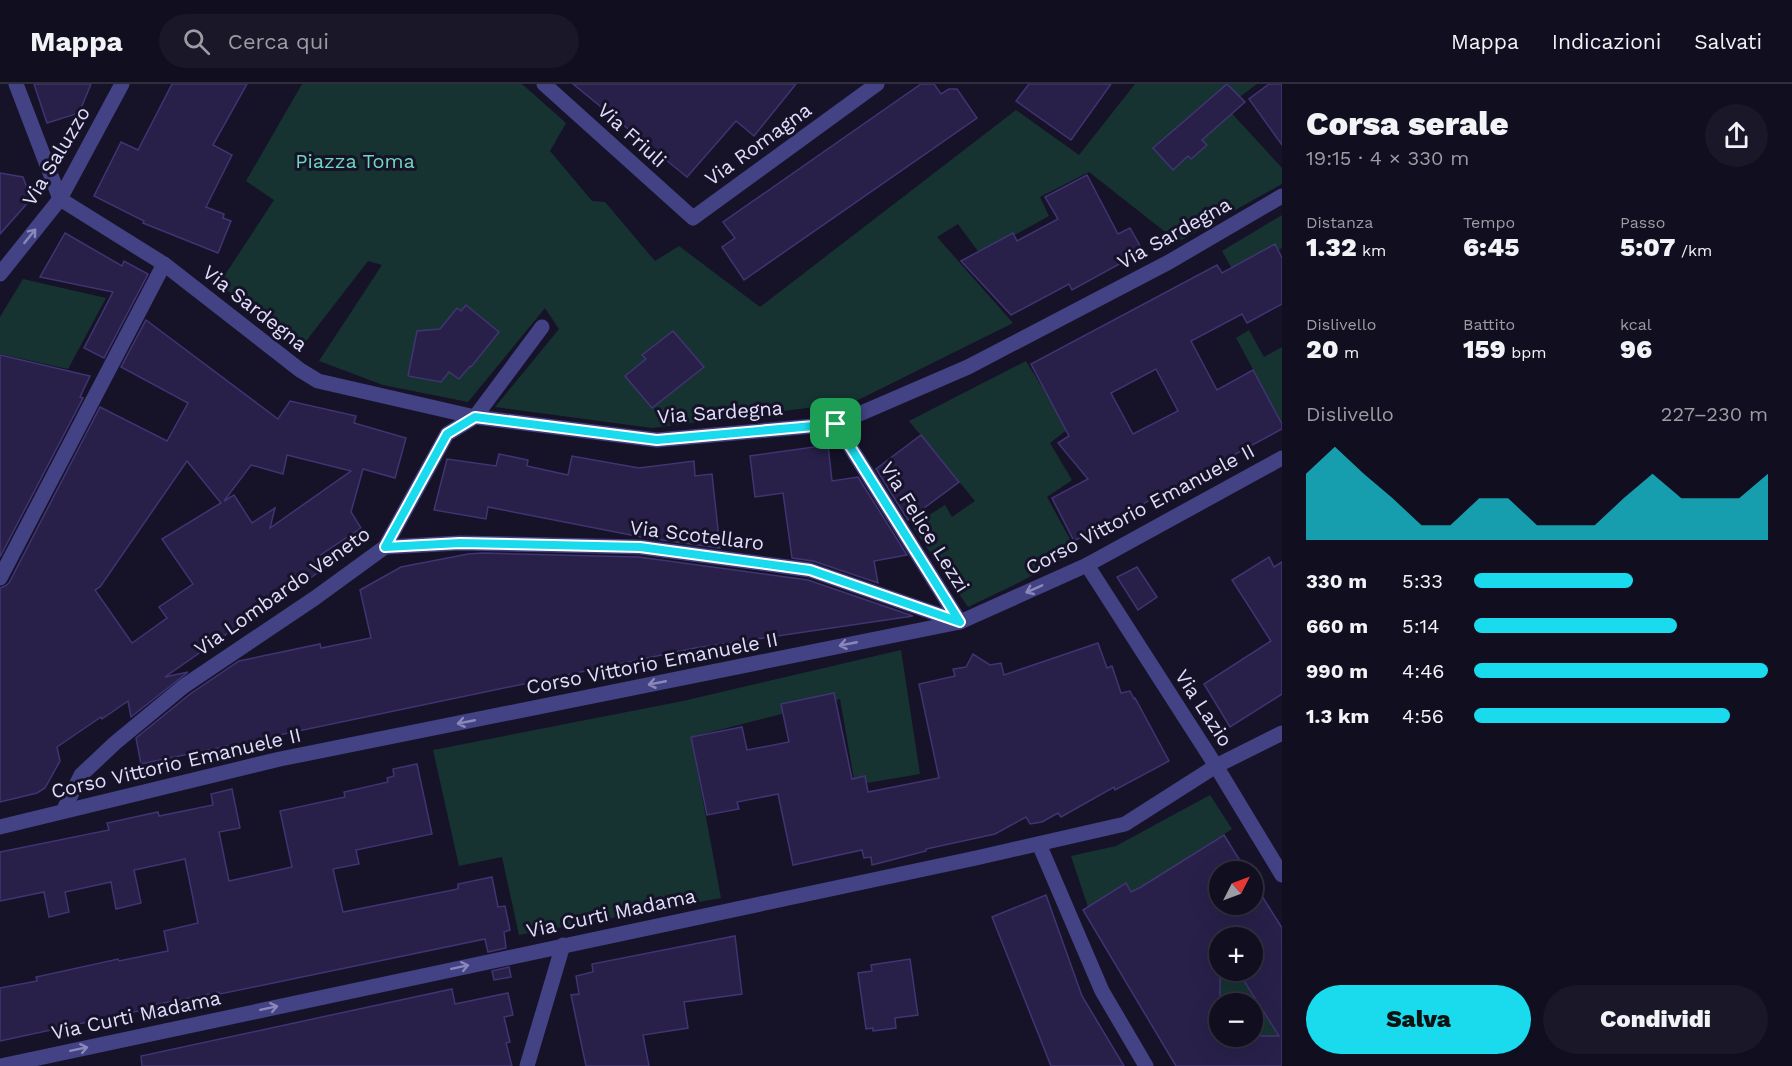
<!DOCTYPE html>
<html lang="it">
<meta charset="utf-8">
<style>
:root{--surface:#100e1f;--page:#191728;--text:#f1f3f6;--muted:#9c9ca4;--line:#302e3d;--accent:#19dbed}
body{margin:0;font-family:"Work Sans",sans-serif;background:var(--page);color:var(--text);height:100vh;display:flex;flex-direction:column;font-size:22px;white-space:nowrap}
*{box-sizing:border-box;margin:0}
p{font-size:20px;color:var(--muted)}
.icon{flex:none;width:33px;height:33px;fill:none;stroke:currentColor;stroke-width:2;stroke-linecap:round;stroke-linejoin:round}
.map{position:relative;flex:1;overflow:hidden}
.drawer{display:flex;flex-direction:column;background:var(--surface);width:510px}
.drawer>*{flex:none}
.needle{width:39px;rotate:48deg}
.buttons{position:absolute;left:1209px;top:777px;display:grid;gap:12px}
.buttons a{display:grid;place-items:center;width:54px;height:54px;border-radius:50%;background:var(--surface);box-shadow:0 6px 24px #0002,0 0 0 2px var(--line);font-size:30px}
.pin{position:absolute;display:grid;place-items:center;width:51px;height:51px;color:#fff;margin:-26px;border-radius:12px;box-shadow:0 3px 9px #0006}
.round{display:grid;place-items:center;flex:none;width:63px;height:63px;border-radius:32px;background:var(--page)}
.summary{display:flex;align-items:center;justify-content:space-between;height:102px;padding:0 24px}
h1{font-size:33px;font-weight:800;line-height:45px}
.metrics{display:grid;grid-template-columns:repeat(3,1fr);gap:9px;height:102px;padding:6px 24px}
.metrics div{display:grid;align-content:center}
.metrics b{font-size:26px;font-weight:800}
.metrics small{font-size:16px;font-weight:400}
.metrics p{font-size:16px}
.chart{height:168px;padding:12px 24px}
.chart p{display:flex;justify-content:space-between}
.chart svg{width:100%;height:108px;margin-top:6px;fill:var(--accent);opacity:.7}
.cta{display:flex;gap:12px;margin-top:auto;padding:12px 24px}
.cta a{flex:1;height:69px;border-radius:36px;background:var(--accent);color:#111;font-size:24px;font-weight:800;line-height:69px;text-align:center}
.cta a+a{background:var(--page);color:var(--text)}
ul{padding:0 24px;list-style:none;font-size:20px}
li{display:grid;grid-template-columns:96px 72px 1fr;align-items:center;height:45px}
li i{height:15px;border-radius:8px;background:var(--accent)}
header{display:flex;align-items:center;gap:36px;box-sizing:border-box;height:84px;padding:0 30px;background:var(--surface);border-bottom:2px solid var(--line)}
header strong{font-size:28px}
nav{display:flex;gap:33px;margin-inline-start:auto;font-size:21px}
.search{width:420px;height:54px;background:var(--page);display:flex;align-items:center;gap:15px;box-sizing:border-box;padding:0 21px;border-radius:33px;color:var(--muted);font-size:22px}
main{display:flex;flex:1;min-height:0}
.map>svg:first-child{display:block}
.green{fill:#163331}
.building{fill:#282049;stroke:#403473;stroke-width:1.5;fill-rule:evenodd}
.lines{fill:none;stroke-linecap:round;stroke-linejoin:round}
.minor{stroke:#434284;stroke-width:15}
.oneway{stroke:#8a88ba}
.route-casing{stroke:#fff;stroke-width:12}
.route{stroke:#19dbed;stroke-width:8}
.labels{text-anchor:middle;stroke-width:6;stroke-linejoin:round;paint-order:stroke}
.street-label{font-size:20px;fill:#e1defc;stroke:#161329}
.park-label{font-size:20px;fill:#6ed8bc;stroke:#161329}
</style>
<header>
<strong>Mappa</strong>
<div class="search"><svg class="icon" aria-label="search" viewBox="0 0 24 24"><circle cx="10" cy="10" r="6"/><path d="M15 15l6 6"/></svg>Cerca qui</div>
<nav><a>Mappa</a><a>Indicazioni</a><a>Salvati</a></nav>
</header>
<main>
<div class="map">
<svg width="1282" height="982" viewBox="0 0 1282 982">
<rect width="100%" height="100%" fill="#161329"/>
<g class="green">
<polygon points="302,0 522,0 566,39 550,67 592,117 605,118 655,177 679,162 760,223 1016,26 1079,71 1135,0 1257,0 1226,23 1282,84 1282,100 1178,158 1089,88 1040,113 1049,132 980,170 958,140 937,153 1013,239 854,318 652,344 495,323 559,245 545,224 468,318 383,301 319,277 382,181 368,177 300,265 219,200 274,116 246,97"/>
<polygon points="1282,131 1282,164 1235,190 1222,167"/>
<polygon points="23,195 106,214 68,285 0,270 0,233"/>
<polygon points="1249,246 1264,273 1282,263 1282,339 1236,254"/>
<polygon points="1026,277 1068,345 1050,359 1072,396 1047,413 1077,468 1016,500 968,523 912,442 945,421 952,433 975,417 909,337"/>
<polygon points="901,566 920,690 855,701 840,615 691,653 721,814 519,851 502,773 459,782 433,666 683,617"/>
<polygon points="1210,711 1232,745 1173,783 1220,886 1237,887 1282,958 1252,952 1252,920 1220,920 1219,933 1141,802 1131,808 1125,799 1088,823 1071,772 1116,762"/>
</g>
<g class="building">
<polygon points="34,0 91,0 79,29 47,39"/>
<polygon points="172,0 247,0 213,61 232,71 206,123 224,130 223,134 231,137 218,169 143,139 144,137 94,112 121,58 138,66"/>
<polygon points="573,0 796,0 754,52 736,37 687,93"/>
<polygon points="921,0 934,0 941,10 949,5 957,5 977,34 744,196 722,163 735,154 723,138"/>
<polygon points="1029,0 1111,0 1071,56 1016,17"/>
<polygon points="1227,0 1245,18 1202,56 1207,61 1191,75 1188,72 1173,86 1153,64"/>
<polygon points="1269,0 1282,0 1282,61 1249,15"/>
<polygon points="0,89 23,93 31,115 0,150"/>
<polygon points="1087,91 1118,150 1130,144 1143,167 1072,206 1069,200 1011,231 961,177 1013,149 1017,157 1058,135 1045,113"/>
<polygon points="65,149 122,182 124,177 148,190 104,274 84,264 113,208 40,193"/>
<path d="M1275 160 1282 174V220L1247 239 1242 230 1191 257 1217 306 1253 286 1282 340V345L1074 457 1052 414 1088 395 1058 359 1069 352 1031 280 1217 181 1222 189ZM1156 285 1178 327 1133 350 1111 309Z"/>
<polygon points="466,221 499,248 471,283 470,282 459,295 449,288 441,298 408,292 417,247 440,245 457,224 461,227"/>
<path d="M146 236 278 335 290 317 356 332 354 339 406 354 395 394 363 385 351 428 361 444 319 472 326 483 293 506 292 504 165 593 188 588 131 633 128 617 102 635 101 633 57 663 60 677 45 704 37 709 0 718V504L5 502 9 499 100 323 167 357 188 319 121 283ZM287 371 351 387 270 444 275 424 252 439 234 411 224 417 251 381 283 390ZM187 377 221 419 162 455 193 500 159 523 167 534 132 559 95 506 100 503Z"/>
<polygon points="673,247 704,283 652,324 625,292 646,275 642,271"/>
<polygon points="0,271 90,292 80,313 83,314 0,473"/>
<polygon points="921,351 959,398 908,436 876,385"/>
<polygon points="828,361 832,397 858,393 907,471 874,477 878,499 813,477 792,474 783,409 755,413 750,372"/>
<polygon points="499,370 528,376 527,382 568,391 572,372 639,384 694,377 695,392 712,390 720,464 641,453 488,423 486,435 434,426 447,375 496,382"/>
<polygon points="482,469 639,473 808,496 913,532 695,564 141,680 136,654 190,610 239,577 320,560 321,564 371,554 360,506 401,483 468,470"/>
<polygon points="1269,473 1274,483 1282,478 1282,610 1230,643 1204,600 1271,557 1232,496"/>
<polygon points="1137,483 1157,513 1138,526 1117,493"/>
<polygon points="1098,559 1107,584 1112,582 1121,609 1130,607 1134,615 1135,614 1169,677 1115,706 1114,703 1061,733 1058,729 1042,738 1030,740 1026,733 995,750 926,765 926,767 872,781 871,773 864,774 862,766 793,781 778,710 737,718 739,725 707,731 691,653 742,643 747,666 789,658 781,620 834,609 852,695 865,692 868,708 939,694 919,600 955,592 953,585 966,583 973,570 990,581 1001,579 1004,591"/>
<polygon points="417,680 432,750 356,766 359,780 333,785 343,828 458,805 458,800 492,793 498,823 505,822 510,846 504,848 506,864 488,868 485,855 220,910 219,908 148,922 148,925 0,957 0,904 37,897 36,893 118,875 119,877 168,867 164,847 198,839 185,775 134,786 141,819 116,825 111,798 65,808 69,828 49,833 44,808 0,817 0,768 109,746 107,739 158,728 159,732 213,721 211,710 232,705 240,744 219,748 229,797 292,783 280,727 345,713 344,708 388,698 387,694 394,692 393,685"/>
<path d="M1224 751 1247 788H1220V820H1252V796L1282 844V982H1176L1083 826 1126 799 1131 808 1141 803ZM1220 854H1252V886H1237L1279 952H1220Z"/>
<polygon points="1046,811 1082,912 1124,982 1051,982 992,833"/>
<polygon points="735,852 742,910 684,918 688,944 643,951 649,982 586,982 571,911 579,910 576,892 593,888 592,880"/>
<polygon points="910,875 918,931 895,934 896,944 873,947 873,944 866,945 858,889 872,887 871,881"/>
<polygon points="509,883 511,893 494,896 492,887"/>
<polygon points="452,905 455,920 508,909 513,931 504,933 510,958 506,959 512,982 142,982 141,972"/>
</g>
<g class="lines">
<g class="minor">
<polyline points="16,0 60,115"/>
<polyline points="544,0 693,134 877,0"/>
<polyline points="60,115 164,180 300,286 318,297 475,333 657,356 836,340 968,283 1169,178 1282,112"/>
<polyline points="0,190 60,115 122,0"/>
<polyline points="836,340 960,538"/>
<polyline points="385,463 460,459 640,463 810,486 960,538"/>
<polyline points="1087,481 1216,682 1282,791"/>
<polyline points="0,494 164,180"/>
<polyline points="63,727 81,691 115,659 184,602 315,514 385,463 447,350 475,333 542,243"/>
<polyline points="0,743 280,675 960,538 1087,481 1282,374"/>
<polyline points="1039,760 1102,907 1146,982"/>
<polyline points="1,982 976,774 1125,740 1216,682 1282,649"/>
<polyline points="527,982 563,861"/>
</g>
</g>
<defs><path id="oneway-shaft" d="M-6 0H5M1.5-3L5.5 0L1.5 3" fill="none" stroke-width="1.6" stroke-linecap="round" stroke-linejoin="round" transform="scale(1.5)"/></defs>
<g class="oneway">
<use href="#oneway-shaft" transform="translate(30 152) rotate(-51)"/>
<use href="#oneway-shaft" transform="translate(1034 505) rotate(156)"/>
<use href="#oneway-shaft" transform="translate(848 560) rotate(169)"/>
<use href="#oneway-shaft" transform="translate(657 599) rotate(169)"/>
<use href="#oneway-shaft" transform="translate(466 638) rotate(169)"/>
<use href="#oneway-shaft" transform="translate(460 883) rotate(-12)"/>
<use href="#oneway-shaft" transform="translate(269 924) rotate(-12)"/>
<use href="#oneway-shaft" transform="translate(79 965) rotate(-12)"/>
</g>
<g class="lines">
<g class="route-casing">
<polygon id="route" points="475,333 657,356 836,340 960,538 810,486 640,463 460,459 385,463 447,350"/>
</g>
<use href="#route" class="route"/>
</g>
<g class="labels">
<g class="street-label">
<text transform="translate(632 51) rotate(42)" y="7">Via Friuli</text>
<text transform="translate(758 60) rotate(-36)" y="7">Via Romagna</text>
<text transform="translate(56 72) rotate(-59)" y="7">Via Saluzzo</text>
<text transform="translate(1174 149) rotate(-29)" y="7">Via Sardegna</text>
<text transform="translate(255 224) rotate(38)" y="7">Via Sardegna</text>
<text transform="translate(720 328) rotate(-4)" y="7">Via Sardegna</text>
<text transform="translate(1140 425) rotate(-28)" y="7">Corso Vittorio Emanuele II</text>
<text transform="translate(925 443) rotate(58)" y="7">Via Felice Lezzi</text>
<text transform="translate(697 451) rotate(7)" y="7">Via Scotellaro</text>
<text transform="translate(282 507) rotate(-35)" y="7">Via Lombardo Veneto</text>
<text transform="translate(652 579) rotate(-11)" y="7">Corso Vittorio Emanuele II</text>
<text transform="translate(1204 624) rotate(57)" y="7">Via Lazio</text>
<text transform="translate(176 679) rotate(-13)" y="7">Corso Vittorio Emanuele II</text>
<text transform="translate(611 829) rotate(-12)" y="7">Via Curti Madama</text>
<text transform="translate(136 931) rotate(-12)" y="7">Via Curti Madama</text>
</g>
<g class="park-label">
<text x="355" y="84">Piazza Toma</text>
</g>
</g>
</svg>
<div class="buttons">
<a><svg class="needle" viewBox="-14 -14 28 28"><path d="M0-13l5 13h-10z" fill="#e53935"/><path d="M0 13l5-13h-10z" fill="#9c9ca4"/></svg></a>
<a>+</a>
<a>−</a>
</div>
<div class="pin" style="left:836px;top:340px;background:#1e9e55"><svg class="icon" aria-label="arrive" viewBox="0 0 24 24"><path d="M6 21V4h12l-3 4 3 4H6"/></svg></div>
</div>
<section class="drawer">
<div class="summary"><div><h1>Corsa serale</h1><p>19:15 · 4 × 330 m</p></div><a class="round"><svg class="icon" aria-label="share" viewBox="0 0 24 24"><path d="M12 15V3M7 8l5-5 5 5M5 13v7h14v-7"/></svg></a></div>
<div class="metrics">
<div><p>Distanza</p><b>1.32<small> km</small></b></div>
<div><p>Tempo</p><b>6:45</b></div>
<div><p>Passo</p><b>5:07<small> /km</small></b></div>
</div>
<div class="metrics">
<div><p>Dislivello</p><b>20<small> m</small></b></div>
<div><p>Battito</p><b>159<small> bpm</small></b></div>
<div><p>kcal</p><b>96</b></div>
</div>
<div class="chart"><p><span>Dislivello</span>227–230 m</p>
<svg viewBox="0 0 160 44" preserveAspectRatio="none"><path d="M0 44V17L10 6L20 17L30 27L40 38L50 38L60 27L70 27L80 38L90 38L100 38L110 27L120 17L130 27L140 27L150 27L160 17V44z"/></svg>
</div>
<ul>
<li><b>330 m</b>5:33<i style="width:54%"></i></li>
<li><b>660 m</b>5:14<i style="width:69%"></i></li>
<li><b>990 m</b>4:46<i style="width:100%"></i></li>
<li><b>1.3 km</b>4:56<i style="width:87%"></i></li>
</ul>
<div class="cta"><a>Salva</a><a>Condividi</a></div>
</section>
</main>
